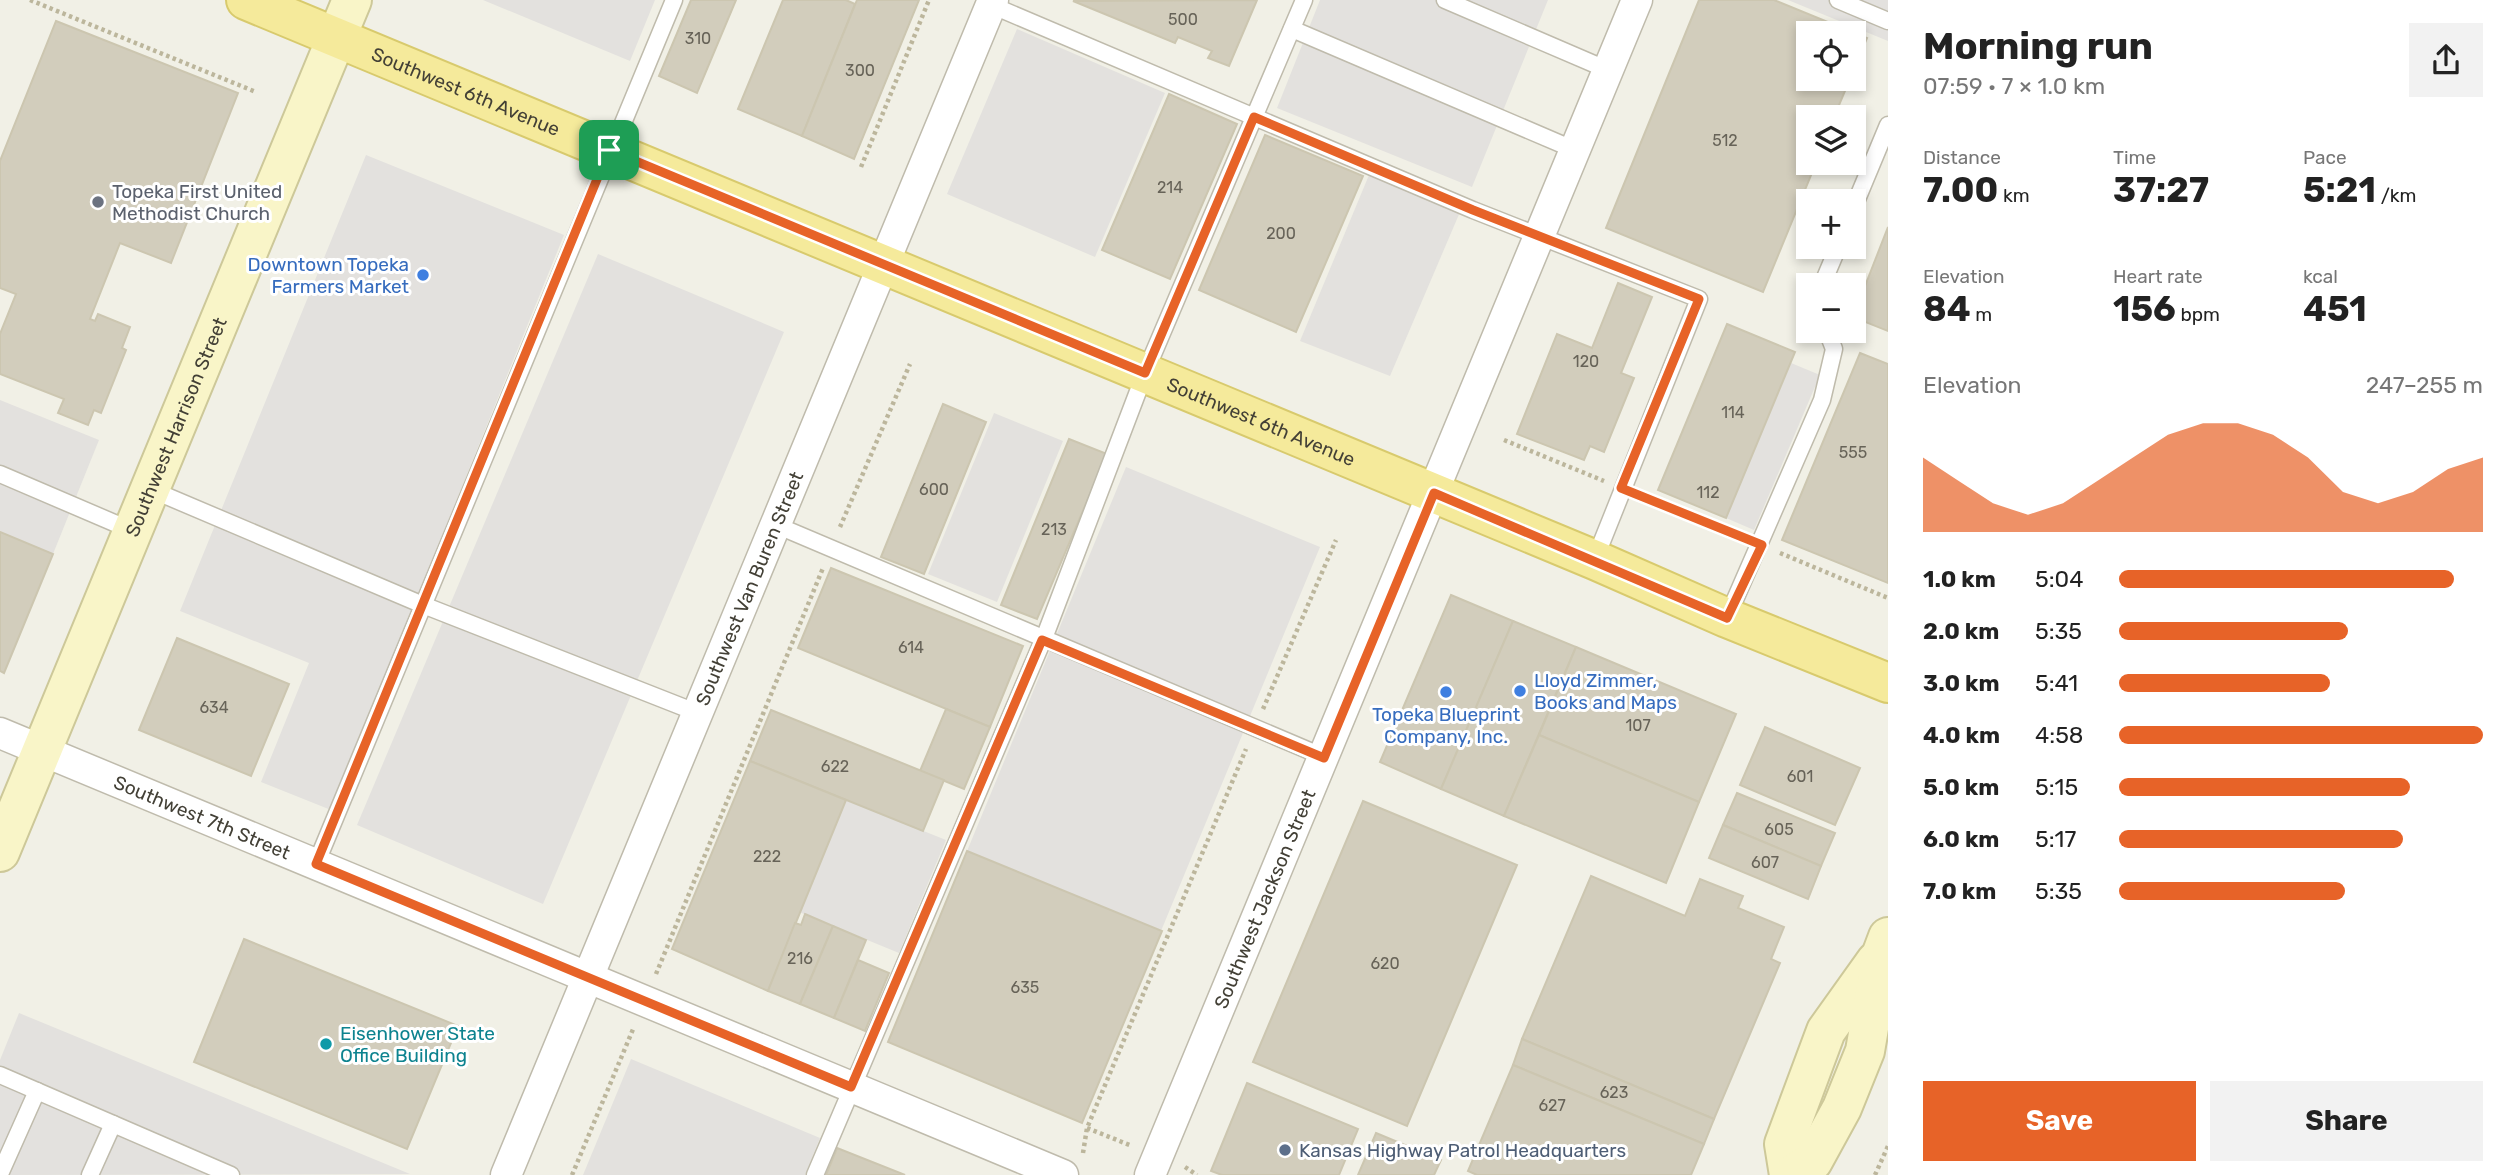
<!DOCTYPE html>
<meta charset="utf-8">
<style>
:root{--surface:#fff;--page:#f2f2f2;--text:#222;--muted:#767676;--accent:#e76328}
body{margin:0;font-family:Rubik,sans-serif;background:var(--page);color:var(--text);height:100vh;display:flex;flex-direction:column;font-size:26px;white-space:nowrap}
*{box-sizing:border-box;margin:0}
p{font-size:23px;color:var(--muted)}
.icon{flex:none;width:38px;height:38px;fill:none;stroke:currentColor;stroke-width:2;stroke-linecap:round;stroke-linejoin:round}
.map{position:relative;flex:1;overflow:hidden}
.drawer{display:flex;flex-direction:column;background:var(--surface);width:630px}
.drawer>*{flex:none}
.tools{position:absolute;left:1796px;top:21px;display:grid;gap:14px}
.tools a{display:grid;place-items:center;width:70px;height:70px;border-radius:0px;background:var(--surface);box-shadow:0 4px 10px #0003;font-size:35px}
.pin{position:absolute;display:grid;place-items:center;width:60px;height:60px;color:#fff;margin:-30px;border-radius:14px;box-shadow:0 4px 10px #0006}
.round{display:grid;place-items:center;flex:none;width:74px;height:74px;border-radius:0px;background:var(--page)}
.headline{display:flex;align-items:center;justify-content:space-between;height:119px;padding:0 35px}
h1{font-size:38px;font-weight:700;line-height:52px}
.stats{display:grid;grid-template-columns:repeat(3,1fr);gap:10px;height:119px;padding:7px 35px}
.stats div{display:grid;align-content:center}
.stats b{font-size:35px;font-weight:700}
.stats small{font-size:19px;font-weight:400}
.stats p{font-size:19px}
.chart{height:196px;padding:14px 35px}
.chart p{display:flex;justify-content:space-between}
.chart svg{width:100%;height:126px;margin-top:7px;fill:var(--accent);opacity:.7}
.cta{display:flex;gap:14px;margin-top:auto;padding:14px 35px}
.cta a{flex:1;height:80px;border-radius:0px;background:var(--accent);color:#fff;font-size:28px;font-weight:700;line-height:80px;text-align:center}
.cta a+a{background:var(--page);color:var(--text)}
ul{padding:0 35px;list-style:none;font-size:23px}
li{display:grid;grid-template-columns:112px 84px 1fr;align-items:center;height:52px}
li i{height:18px;border-radius:9px;background:var(--accent)}
main{display:flex;flex:1;min-height:0}
.map>svg:first-child{display:block}
.parking{fill:#e3e1de}
.building{fill:#d2cdbc;stroke:#ccc6b0;stroke-width:2}
.lines{fill:none;stroke-linecap:round;stroke-linejoin:round}
.lane-casing{stroke:#bfbbac;stroke-width:19}
.street-casing{stroke:#bfbbac;stroke-width:33}
.secondary-casing{stroke:#cdc899;stroke-width:42}
.primary-casing{stroke:#d8ca6d;stroke-width:42}
.path{stroke:#bcb69c;stroke-width:4.5;stroke-dasharray:3.5 3.5;stroke-linecap:butt}
.lane{stroke:#fff;stroke-width:16}
.street{stroke:#fff;stroke-width:30}
.secondary{stroke:#f9f5c8;stroke-width:38}
.primary{stroke:#f5ea9b;stroke-width:38}
.route-casing{stroke:#fff;stroke-width:14}
.route{stroke:#e76328;stroke-width:9}
.worship-dot{fill:#6b7280;stroke:#fff;stroke-width:2.5}
.shop-dot{fill:#3f7fe0;stroke:#fff;stroke-width:2.5}
.culture-dot{fill:#0f9aa8;stroke:#fff;stroke-width:2.5}
.service-dot{fill:#5c6f8a;stroke:#fff;stroke-width:2.5}
.labels{text-anchor:middle;stroke-width:6;stroke-linejoin:round;paint-order:stroke}
.number-label{font-size:16px;fill:#676358}
.street-label{font-size:19px;fill:#434036;stroke:#fff}
.worship-label{font-size:19px;fill:#5b616d;stroke:#fff;text-anchor:start}
.shop-label{font-size:19px;fill:#366cbe;stroke:#fff;text-anchor:end}
.culture-label{font-size:19px;fill:#0d838f;stroke:#fff;text-anchor:start}
.service-label{font-size:19px;fill:#4e5e75;stroke:#fff;text-anchor:start}
</style>
<main>
<div class="map">
<svg width="1888" height="1175" viewBox="0 0 1888 1175">
<rect width="100%" height="100%" fill="#f1f0e6"/>
<g class="parking">
<polygon points="483,0 655,0 630,61"/>
<polygon points="1320,0 1548,0 1472,187 1277,108"/>
<polygon points="1788,0 1888,0 1888,41"/>
<polygon points="1017,29 1165,93 1095,257 947,194"/>
<polygon points="366,155 564,235 331,810 261,782 309,663 180,611"/>
<polygon points="1369,175 1460,212 1390,376 1300,341"/>
<polygon points="598,254 784,332 543,904 357,825"/>
<polygon points="1791,363 1820,375 1754,530 1726,518"/>
<polygon points="0,400 99,440 53,554 0,532"/>
<polygon points="994,413 1063,441 997,602 928,574"/>
<polygon points="1126,467 1320,547 1161,931 967,851"/>
<polygon points="846,800 946,840 899,953 799,912"/>
<polygon points="19,1013 410,1174 0,1175 0,1060"/>
<polygon points="631,1059 820,1138 805,1175 583,1175"/>
</g>
<g class="building">
<polygon points="691,0 736,0 697,93 659,76"/>
<polygon points="783,0 846,0 855,4 802,136 738,109"/>
<polygon points="857,0 919,0 854,159 802,136"/>
<polygon points="1257,0 1229,66 1208,58 1212,51 1178,37 1175,43 1073,1"/>
<polygon points="1699,0 1774,0 1867,38 1853,71 1853,33 1808,33 1808,79 1850,79 1834,117 1808,117 1808,163 1816,163 1763,292 1606,228"/>
<polygon points="56,21 238,93 171,263 120,243 90,319 95,321 98,314 130,327 122,348 126,350 101,413 94,410 88,425 58,413 64,399 0,374 0,334 16,294 0,288 0,161"/>
<polygon points="1169,94 1237,124 1170,279 1102,250"/>
<polygon points="1265,135 1363,176 1296,332 1199,290"/>
<polygon points="1888,227 1888,331 1853,317"/>
<polygon points="1618,283 1652,297 1621,373 1634,378 1604,452 1590,446 1584,460 1517,434 1557,334 1592,348"/>
<polygon points="1727,324 1795,352 1726,518 1658,490"/>
<polygon points="1860,353 1888,364 1888,583 1782,540"/>
<polygon points="943,404 986,422 924,574 881,557"/>
<polygon points="1069,439 1107,454 1037,619 1001,605"/>
<polygon points="0,532 53,554 4,673 0,671"/>
<polygon points="831,568 1023,646 990,727 798,648"/>
<polygon points="1451,595 1513,621 1441,789 1380,762"/>
<polygon points="1513,621 1576,647 1504,816 1441,789"/>
<polygon points="177,638 289,684 251,776 139,730"/>
<polygon points="1576,647 1736,714 1699,802 1539,735"/>
<polygon points="946,709 990,727 964,789 920,771"/>
<polygon points="771,710 944,780 923,831 750,761"/>
<polygon points="1765,727 1860,768 1835,825 1740,785"/>
<polygon points="1539,735 1699,802 1666,883 1504,816"/>
<polygon points="750,761 846,800 768,991 672,949"/>
<polygon points="1737,793 1835,833 1821,866 1723,825"/>
<polygon points="1363,801 1517,865 1407,1126 1253,1062"/>
<polygon points="1723,825 1821,866 1808,899 1709,858"/>
<polygon points="967,851 1162,931 1082,1123 888,1042"/>
<polygon points="1591,876 1685,916 1700,879 1743,896 1738,908 1784,927 1771,959 1780,963 1714,1119 1522,1039"/>
<polygon points="805,914 833,926 800,1004 768,991 795,923 801,925"/>
<polygon points="833,926 866,940 834,1018 800,1004"/>
<polygon points="244,939 458,1026 407,1149 194,1062"/>
<polygon points="858,960 889,973 865,1031 834,1018"/>
<polygon points="1522,1039 1714,1119 1704,1144 1513,1065"/>
<polygon points="1513,1065 1704,1144 1691,1175 1477,1175 1468,1171"/>
<polygon points="1247,1083 1358,1129 1339,1175 1222,1175 1211,1171"/>
<polygon points="1376,1133 1441,1160 1434,1175 1358,1175"/>
<polygon points="837,1148 905,1175 826,1175"/>
</g>
<g class="lines">
<g class="lane-casing">
<g id="lane">
<polyline points="1445,0 1608,70"/>
<polyline points="1838,0 1888,21"/>
<polyline points="991,5 1473,210 1699,299 1595,559"/>
<polyline points="1292,29 1575,150"/>
<polyline points="1853,209 1888,125"/>
<polyline points="1822,285 1838,247"/>
<polyline points="0,474 133,531"/>
<polyline points="150,489 423,605 698,713"/>
<polyline points="776,525 1324,757"/>
<polyline points="1727,618 1822,400 1834,349 1827,331"/>
<polyline points="316,864 674,0"/>
<polyline points="0,1075 231,1175"/>
<polyline points="0,1174 37,1091"/>
<polyline points="90,1175 113,1124"/>
<polyline points="815,1175 1046,633 1145,373 1304,0"/>
</g>
</g>
<g class="street-casing">
<g id="street">
<path id="s1" d="M0 733 1063 1175"/>
<path id="s2" d="M506 1175 993 0"/>
<path id="s3" d="M1150 1175 1637 0"/>
</g>
</g>
<g class="secondary-casing">
<g id="secondary">
<path id="s4" d="M0 852 352 0"/>
<polyline points="1789,1175 1784,1144 1826,1031 1876,961"/>
<polyline points="1792,1175 1813,1161 1842,1108 1865,1051 1882,953 1888,937"/>
</g>
</g>
<g class="primary-casing">
<g id="primary">
<path id="s5" d="M246 0 1595 560 1727 618 1888 683"/>
</g>
</g>
<g class="path">
<polyline points="30,0 256,92"/>
<polyline points="861,167 929,0"/>
<polyline points="1504,440 1604,481"/>
<polyline points="1644,497 1740,537"/>
<polyline points="840,527 910,364"/>
<polyline points="1780,553 1888,598"/>
<polyline points="1263,709 1336,540"/>
<polyline points="656,974 823,568"/>
<polyline points="1087,1128 1132,1146"/>
<polyline points="1083,1153 1087,1128 1246,749"/>
<polyline points="1185,1167 1197,1175"/>
<polyline points="572,1175 634,1027"/>
<polyline points="1875,1175 1888,1146"/>
</g>
<use href="#lane" class="lane"/>
<use href="#street" class="street"/>
<use href="#secondary" class="secondary"/>
<use href="#primary" class="primary"/>
</g>
<g class="lines">
<g class="route-casing">
<polygon id="route" points="1254,117 1473,210 1699,299 1621,488 1762,545 1727,618 1434,493 1324,758 1042,640 851,1087 316,864 609,150 1145,373"/>
</g>
<use href="#route" class="route"/>
</g>
<circle class="worship-dot" cx="98" cy="202" r="7"/>
<g class="shop-dot">
<circle cx="423" cy="275" r="7"/>
<circle cx="1520" cy="691" r="7"/>
<circle cx="1446" cy="692" r="7"/>
</g>
<circle class="culture-dot" cx="326" cy="1044" r="7"/>
<circle class="service-dot" cx="1285" cy="1150" r="7"/>
<g class="labels">
<g class="number-label">
<text x="1183" y="25">500</text>
<text x="698" y="44">310</text>
<text x="860" y="76">300</text>
<text x="1725" y="146">512</text>
<text x="1170" y="193">214</text>
<text x="1281" y="239">200</text>
<text x="1586" y="367">120</text>
<text x="1733" y="418">114</text>
<text x="1853" y="458">555</text>
<text x="934" y="495">600</text>
<text x="1708" y="498">112</text>
<text x="1054" y="535">213</text>
<text x="911" y="653">614</text>
<text x="214" y="713">634</text>
<text x="1638" y="731">107</text>
<text x="835" y="772">622</text>
<text x="1800" y="782">601</text>
<text x="1779" y="835">605</text>
<text x="767" y="862">222</text>
<text x="1765" y="868">607</text>
<text x="800" y="964">216</text>
<text x="1385" y="969">620</text>
<text x="1025" y="993">635</text>
<text x="1614" y="1098">623</text>
<text x="1552" y="1111">627</text>
</g>
<g class="street-label">
<text dy="7" stroke="none"><textPath href="#s5" startOffset="238">Southwest 6th Avenue</textPath></text>
<text dy="7" stroke="none"><textPath href="#s5" startOffset="1099">Southwest 6th Avenue</textPath></text>
<text dy="7" stroke="none"><textPath href="#s4" startOffset="460">Southwest Harrison Street</textPath></text>
<text dy="7" stroke="none"><textPath href="#s2" startOffset="635">Southwest Van Buren Street</textPath></text>
<text dy="7" stroke="none"><textPath href="#s1" startOffset="219">Southwest 7th Street</textPath></text>
<text dy="7" stroke="none"><textPath href="#s3" startOffset="299">Southwest Jackson Street</textPath></text>
</g>
<g class="worship-label">
<text x="112" y="198">Topeka First United<tspan x="112" dy="22">Methodist Church</tspan></text>
</g>
<g class="shop-label">
<text x="409" y="271">Downtown Topeka<tspan x="409" dy="22">Farmers Market</tspan></text>
<text x="1534" y="687" text-anchor="start">Lloyd Zimmer,<tspan x="1534" dy="22">Books and Maps</tspan></text>
<text x="1446" y="721" text-anchor="middle">Topeka Blueprint<tspan x="1446" dy="22">Company, Inc.</tspan></text>
</g>
<g class="culture-label">
<text x="340" y="1040">Eisenhower State<tspan x="340" dy="22">Office Building</tspan></text>
</g>
<g class="service-label">
<text x="1299" y="1157">Kansas Highway Patrol Headquarters</text>
</g>
</g>
</svg>
<div class="tools">
<a><svg class="icon" aria-label="locate" viewBox="0 0 24 24"><circle cx="12" cy="12" r="6"/><path d="M12 2v4M12 18v4M2 12h4M18 12h4"/></svg></a>
<a><svg class="icon" aria-label="layers" viewBox="0 0 24 24"><path d="M12 4l9 5-9 5-9-5zM3 14l9 5 9-5"/></svg></a>
<a>+</a>
<a>−</a>
</div>
<div class="pin" style="left:609px;top:150px;background:#1e9e55"><svg class="icon" aria-label="arrive" viewBox="0 0 24 24"><path d="M6 21V4h12l-3 4 3 4H6"/></svg></div>
</div>
<section class="drawer">
<div class="headline"><div><h1>Morning run</h1><p>07:59 · 7 × 1.0 km</p></div><a class="round"><svg class="icon" aria-label="share" viewBox="0 0 24 24"><path d="M12 15V3M7 8l5-5 5 5M5 13v7h14v-7"/></svg></a></div>
<div class="stats">
<div><p>Distance</p><b>7.00<small> km</small></b></div>
<div><p>Time</p><b>37:27</b></div>
<div><p>Pace</p><b>5:21<small> /km</small></b></div>
</div>
<div class="stats">
<div><p>Elevation</p><b>84<small> m</small></b></div>
<div><p>Heart rate</p><b>156<small> bpm</small></b></div>
<div><p>kcal</p><b>451</b></div>
</div>
<div class="chart"><p><span>Elevation</span>247–255 m</p>
<svg viewBox="0 0 160 44" preserveAspectRatio="none"><path d="M0 44V18L10 26L20 34L30 38L40 34L50 26L60 18L70 10L80 6L90 6L100 10L110 18L120 30L130 34L140 30L150 22L160 18V44z"/></svg>
</div>
<ul>
<li><b>1.0 km</b>5:04<i style="width:92%"></i></li>
<li><b>2.0 km</b>5:35<i style="width:63%"></i></li>
<li><b>3.0 km</b>5:41<i style="width:58%"></i></li>
<li><b>4.0 km</b>4:58<i style="width:100%"></i></li>
<li><b>5.0 km</b>5:15<i style="width:80%"></i></li>
<li><b>6.0 km</b>5:17<i style="width:78%"></i></li>
<li><b>7.0 km</b>5:35<i style="width:62%"></i></li>
</ul>
<div class="cta"><a>Save</a><a>Share</a></div>
</section>
</main>
